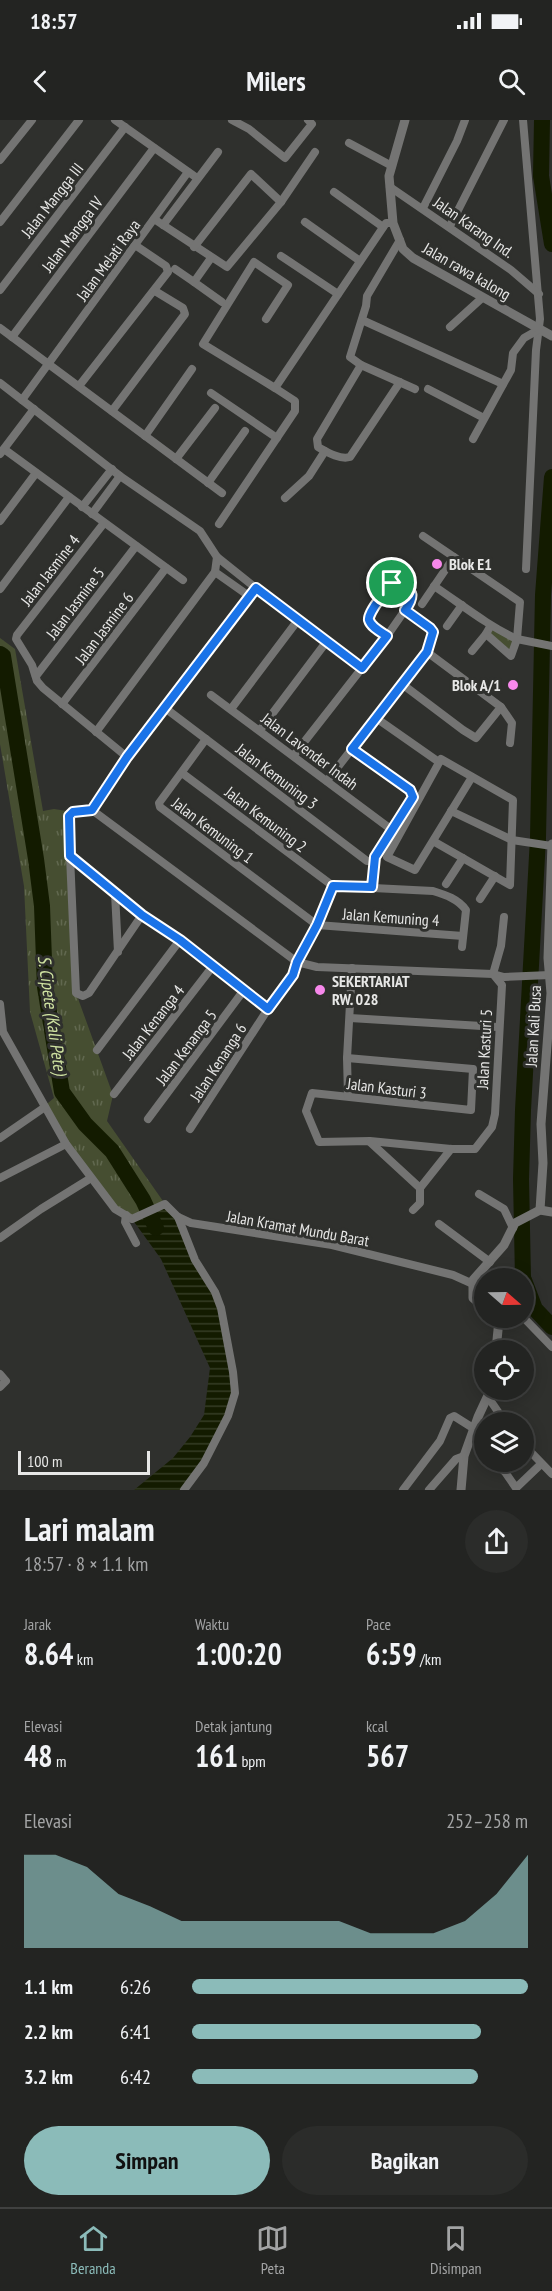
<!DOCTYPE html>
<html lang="id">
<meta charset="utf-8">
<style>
:root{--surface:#232422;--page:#2b2c2a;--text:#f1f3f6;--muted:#a3a4a5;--line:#404140;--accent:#8bbbb9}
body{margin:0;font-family:"PT Sans Narrow",sans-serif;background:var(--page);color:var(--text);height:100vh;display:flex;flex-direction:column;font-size:22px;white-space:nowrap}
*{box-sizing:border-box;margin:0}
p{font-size:20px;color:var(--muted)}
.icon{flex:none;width:33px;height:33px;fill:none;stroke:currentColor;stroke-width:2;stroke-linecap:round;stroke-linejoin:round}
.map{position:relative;height:1370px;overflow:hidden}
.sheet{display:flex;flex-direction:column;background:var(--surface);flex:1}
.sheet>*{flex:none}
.needle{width:39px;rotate:110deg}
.fabs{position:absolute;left:474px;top:1148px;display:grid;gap:12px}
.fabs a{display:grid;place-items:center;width:60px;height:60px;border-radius:50%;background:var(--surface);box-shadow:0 3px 15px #0003,0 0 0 2px var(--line);font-size:30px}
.scale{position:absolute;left:18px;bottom:15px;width:132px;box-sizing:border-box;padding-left:6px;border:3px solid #e7e7e6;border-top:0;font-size:16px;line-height:21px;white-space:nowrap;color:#e7e7e6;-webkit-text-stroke:4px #2f302d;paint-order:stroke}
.pin{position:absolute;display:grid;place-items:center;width:51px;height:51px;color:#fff;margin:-26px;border:3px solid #fff;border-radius:50%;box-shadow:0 2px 6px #0007}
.round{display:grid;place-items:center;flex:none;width:63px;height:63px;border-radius:32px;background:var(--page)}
.overview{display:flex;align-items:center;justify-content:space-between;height:102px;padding:0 24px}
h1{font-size:33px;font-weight:600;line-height:45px}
.figures{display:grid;grid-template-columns:repeat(3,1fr);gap:9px;height:102px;padding:6px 24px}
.figures div{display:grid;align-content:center}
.figures b{font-size:30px;font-weight:600}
.figures small{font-size:16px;font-weight:400}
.figures p{font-size:16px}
.chart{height:168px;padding:12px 24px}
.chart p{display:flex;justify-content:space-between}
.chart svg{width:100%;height:108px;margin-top:6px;fill:var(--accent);opacity:.7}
.primary-button{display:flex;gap:12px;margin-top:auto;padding:12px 24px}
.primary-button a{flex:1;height:69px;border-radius:36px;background:var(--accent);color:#111;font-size:24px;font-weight:600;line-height:69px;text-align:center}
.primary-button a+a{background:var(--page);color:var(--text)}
ul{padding:0 24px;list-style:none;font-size:20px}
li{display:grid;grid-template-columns:96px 72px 1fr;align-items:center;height:45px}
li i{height:15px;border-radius:8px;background:var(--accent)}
.status{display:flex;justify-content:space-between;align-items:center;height:42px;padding:0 30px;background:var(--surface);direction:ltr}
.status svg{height:16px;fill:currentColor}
header{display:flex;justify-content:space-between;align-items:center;height:78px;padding:0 24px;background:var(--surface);font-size:27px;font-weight:600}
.dock{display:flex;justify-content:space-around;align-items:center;height:84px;border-top:2px solid var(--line);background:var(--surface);font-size:16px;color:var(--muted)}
.dock a{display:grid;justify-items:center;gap:3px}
.dock .active{color:var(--accent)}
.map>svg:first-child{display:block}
.grass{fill:url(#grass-tufts)}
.water{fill:url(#water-rules)}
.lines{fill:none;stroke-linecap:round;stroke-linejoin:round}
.river{stroke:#131b00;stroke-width:16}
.minor{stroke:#747473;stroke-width:8}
.tertiary{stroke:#747473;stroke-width:9}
.route-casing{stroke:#fff;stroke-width:12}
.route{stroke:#1a73e8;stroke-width:8}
.poi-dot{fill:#f788eb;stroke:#2f302d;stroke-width:2}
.labels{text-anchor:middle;stroke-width:6;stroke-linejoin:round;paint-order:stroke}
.street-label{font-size:16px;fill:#e7e7e6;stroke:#2f302d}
.poi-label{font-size:16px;font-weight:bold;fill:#e7e7e6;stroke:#2f302d;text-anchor:start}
.water-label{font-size:18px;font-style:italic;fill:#cfe2a1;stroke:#2f302d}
</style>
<div class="status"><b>18:57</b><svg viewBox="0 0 49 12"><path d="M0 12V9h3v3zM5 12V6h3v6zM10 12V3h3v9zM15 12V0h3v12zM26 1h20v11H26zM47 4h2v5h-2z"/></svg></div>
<header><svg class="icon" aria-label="back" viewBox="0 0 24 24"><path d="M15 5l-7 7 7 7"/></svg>Milers<svg class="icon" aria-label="search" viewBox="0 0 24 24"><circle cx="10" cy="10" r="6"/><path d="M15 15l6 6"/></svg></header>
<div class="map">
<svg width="552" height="1370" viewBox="0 0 552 1370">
<defs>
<pattern id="grass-tufts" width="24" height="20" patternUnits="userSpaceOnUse" patternTransform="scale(1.5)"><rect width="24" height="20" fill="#464e31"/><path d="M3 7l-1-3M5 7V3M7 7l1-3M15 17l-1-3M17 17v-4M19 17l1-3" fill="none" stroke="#61684f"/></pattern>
<pattern id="water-rules" width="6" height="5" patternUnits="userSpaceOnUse" patternTransform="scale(1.5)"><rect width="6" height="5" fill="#131b00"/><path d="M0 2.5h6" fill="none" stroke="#353c25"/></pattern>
</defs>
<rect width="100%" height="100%" fill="#2f302d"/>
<g class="grass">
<polygon points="491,505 517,519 511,536 486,514"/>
<polygon points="0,518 15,529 43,691 54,689 73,692 69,696 76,873 113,975 107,1001 165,1084 132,1099 121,1092 42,988 54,978 30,892 24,766 0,624"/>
</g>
<polygon class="water" points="165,1084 178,1097 215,1172 235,1273 228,1296 188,1362 180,1370 134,1370 173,1338 190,1317 204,1295 210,1248 161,1139 132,1099"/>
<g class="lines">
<g class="river">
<polyline points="542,0 541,56 552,124"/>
<polyline points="0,534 3,536 36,739 42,786 45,867 62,972 85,1004 112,1031 143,1080 156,1108"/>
<polyline points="523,1158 521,1059 523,990 538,718 543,475 552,357"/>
<polyline points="524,1160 535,1189 552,1207"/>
</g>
<g class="minor">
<polyline points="115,0 197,58"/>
<polyline points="232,0 249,9 285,38 312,4 308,0"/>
<polyline points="523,0 540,199 536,230 526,449"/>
<polyline points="349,23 392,46"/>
<polyline points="0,40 32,0"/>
<polyline points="390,67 511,150 539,174"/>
<polyline points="334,72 383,107"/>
<polyline points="423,88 457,21 465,0"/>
<polyline points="154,99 227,147 281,82 315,32"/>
<polyline points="0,102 79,0"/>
<polyline points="305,102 360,141"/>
<polyline points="163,105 218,32"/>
<polyline points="450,106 504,0"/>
<polyline points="400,120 367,176 366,186 350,237 361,245 415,269"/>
<polyline points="194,127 251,54 281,82"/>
<polyline points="281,136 338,174"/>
<polyline points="211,138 194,162 222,182"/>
<polyline points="175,149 194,162"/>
<polyline points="0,170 125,7"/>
<polyline points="266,199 288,165 254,142 203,224 275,268 386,103 393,103"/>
<polyline points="362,200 503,264"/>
<polyline points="450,207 482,178"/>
<polyline points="0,208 222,373"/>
<polyline points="12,217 154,28"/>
<path d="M361 245 317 319 318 327C327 332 340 340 350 337L400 262"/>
<polyline points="0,263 120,356 200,411 217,437"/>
<polyline points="79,266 168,152 166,146 135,125"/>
<polyline points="428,269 484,298"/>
<polyline points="211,273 277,318"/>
<polyline points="22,280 188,52"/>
<polyline points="112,291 185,194 183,188 155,171"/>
<polyline points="145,316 192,249"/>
<polyline points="473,319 511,250 513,233 524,218 538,210"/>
<polyline points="4,329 183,460"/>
<polyline points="0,334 34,289"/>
<polyline points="176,339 215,288"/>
<polyline points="208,363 245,311"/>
<polyline points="285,378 309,356 325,331"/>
<polyline points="82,387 112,349"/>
<polyline points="92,394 120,356"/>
<polyline points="0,401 36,353"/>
<polyline points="104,403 17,515 16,519 32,545 37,561 43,568 127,637"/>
<polyline points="219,404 295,291 295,281 275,268"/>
<polyline points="423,416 520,482 517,519 552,526"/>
<path d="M434 466C461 484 488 506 517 519L511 536 486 514 491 505"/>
<polyline points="0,469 69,377"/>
<polyline points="249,476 215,452 217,437 256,468"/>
<polyline points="422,484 454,437"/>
<polyline points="447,506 462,485"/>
<polyline points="472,531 486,514"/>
<polyline points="362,548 256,468 127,637 92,690 297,842 317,847 493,854 504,857 550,855"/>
<polyline points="36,556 136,426"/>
<polyline points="402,564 463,610 476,618 501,587 427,532"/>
<polyline points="211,575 392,710"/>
<polyline points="62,584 166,448"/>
<polyline points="501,587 512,603 510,623"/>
<polyline points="165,588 367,741 374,741"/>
<polyline points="231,589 298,500"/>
<polyline points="376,598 436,640"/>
<polyline points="260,610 327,521"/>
<polyline points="96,612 215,452"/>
<polyline points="206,619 159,683 160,687 317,805 463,816"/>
<polyline points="352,629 413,673 412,680 375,737 372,767"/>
<path d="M294 635 387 516 412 480C413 471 404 465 397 462 390 464 367 493 369 500 371 507 381 512 387 516"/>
<polyline points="182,653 333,766"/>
<polyline points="327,661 427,532 433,512 406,490"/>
<polyline points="92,690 73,692 69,696 70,736 142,795 180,820 268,889 293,855 297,842 317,805 333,766"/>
<polyline points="451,691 512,720 552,726"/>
<polyline points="433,721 510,765 513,680 441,639 387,737 415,750 472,657"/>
<polyline points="70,736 76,873 83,876 89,873 142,795"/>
<polyline points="446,764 463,738"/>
<path d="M333 766 433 771C446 775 458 779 466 790L462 827"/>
<polyline points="115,773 118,832"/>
<polyline points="480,779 495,756"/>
<polyline points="0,884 3,912 66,1024 115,1089 132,1099 165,1084 178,1097 191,1103 332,1125 453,1155 473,1164"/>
<polyline points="350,898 498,907"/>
<polyline points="97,930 180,820"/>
<polyline points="347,938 473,949 471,990 312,973 306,991 319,1022 370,1021 451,1029 475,1029 492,1007 495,994 502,865 493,854 501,826 504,797"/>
<polyline points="114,974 213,846"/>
<polyline points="348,976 347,938 352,848"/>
<polyline points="148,999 244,870"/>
<polyline points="190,1009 268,889"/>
<polyline points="0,1018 45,987"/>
<polyline points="370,1022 420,1068"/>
<polyline points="0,1058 66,1024"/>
<polyline points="479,1074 504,1089 513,1108"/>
<polyline points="413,1090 420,1083 420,1068 451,1029"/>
<polyline points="126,1095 125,1102 136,1123"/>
<polyline points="178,1097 195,1140 215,1172 221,1188 233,1252 235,1273 228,1296 204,1343 184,1370"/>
<polyline points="439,1104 490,1142"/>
<polyline points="0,1118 41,1089 91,1058"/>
<polyline points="523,1197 552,1227"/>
<polyline points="0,1254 6,1261 0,1267"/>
<polyline points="488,1277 505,1302"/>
<polyline points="524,1325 552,1354"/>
<polyline points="493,1341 505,1352 516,1368 541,1344"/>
<polyline points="403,1370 440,1321 450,1298 454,1296 473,1308"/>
<polyline points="429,1370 456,1339 464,1336"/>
</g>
<g class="tertiary">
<polyline points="405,0 389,56 393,103 403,129 413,138 552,216"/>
<polyline points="540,1090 543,1043 541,1004 551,873 548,838 552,724"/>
<polyline points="484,1187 473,1178 473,1160 504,1125 515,1103 540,1090 552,1092"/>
<polyline points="496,1230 499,1200 496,1197"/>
<polyline points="461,1370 464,1336 478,1297 491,1269"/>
</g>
</g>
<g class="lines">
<g class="route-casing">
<path id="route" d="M397 462C413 470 416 475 405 490L430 508 433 512 427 532 352 629 410 670 413 677 375 737 372 767 333 766 317 805 297 842 293 855 268 889 180 820 142 795 70 736 69 696 73 692 92 690 127 637 256 468 362 548 387 516C381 512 371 507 369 500 367 493 390 464 397 462Z"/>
</g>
<use href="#route" class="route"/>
</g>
<g class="poi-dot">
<circle cx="437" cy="444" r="6"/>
<circle cx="513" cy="565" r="6"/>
<circle cx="320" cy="870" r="6"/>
</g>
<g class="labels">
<g class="street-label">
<text transform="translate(52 80) rotate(-52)" y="6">Jalan Mangga III</text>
<text transform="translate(474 107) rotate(35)" y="6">Jalan Karang Ind.</text>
<text transform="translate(72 114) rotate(-53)" y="6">Jalan Mangga IV</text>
<text transform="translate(108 140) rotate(-54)" y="6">Jalan Melati Raya</text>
<text transform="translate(467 151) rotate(30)" y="6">Jalan rawa kalong</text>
<text transform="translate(50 450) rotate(-52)" y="6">Jalan Jasmine 4</text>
<text transform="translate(75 483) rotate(-53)" y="6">Jalan Jasmine 5</text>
<text transform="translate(104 508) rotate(-53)" y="6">Jalan Jasmine 6</text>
<text transform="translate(310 631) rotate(37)" y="6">Jalan Lavender Indah</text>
<text transform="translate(277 656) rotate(37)" y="6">Jalan Kemuning 3</text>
<text transform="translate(266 699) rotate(37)" y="6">Jalan Kemuning 2</text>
<text transform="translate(213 710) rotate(37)" y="6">Jalan Kemuning 1</text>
<text transform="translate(391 797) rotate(4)" y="6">Jalan Kemuning 4</text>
<text transform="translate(153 902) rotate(-52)" y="6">Jalan Kenanga 4</text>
<text transform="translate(533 906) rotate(-87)" y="6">Jalan Kali Busa</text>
<text transform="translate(186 927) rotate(-53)" y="6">Jalan Kenanga 5</text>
<text transform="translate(484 929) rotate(-87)" y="6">Jalan Kasturi 5</text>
<text transform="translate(218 942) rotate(-57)" y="6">Jalan Kenanga 6</text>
<text transform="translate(387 968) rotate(7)" y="6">Jalan Kasturi 3</text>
<text transform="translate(298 1108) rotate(10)" y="6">Jalan Kramat Mundu Barat</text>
</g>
<g class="poi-label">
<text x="449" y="450">Blok E1</text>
<text x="501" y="571" text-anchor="end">Blok A/1</text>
<text x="332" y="867">SEKERTARIAT<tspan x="332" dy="18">RW. 028</tspan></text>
</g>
<g class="water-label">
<text transform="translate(52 895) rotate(82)" y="6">S. Cipete (Kali Pete)</text>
</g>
</g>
</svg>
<div class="fabs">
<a><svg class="needle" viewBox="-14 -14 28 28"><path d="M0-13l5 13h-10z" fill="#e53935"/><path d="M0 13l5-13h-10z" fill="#a3a4a5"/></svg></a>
<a><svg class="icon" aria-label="locate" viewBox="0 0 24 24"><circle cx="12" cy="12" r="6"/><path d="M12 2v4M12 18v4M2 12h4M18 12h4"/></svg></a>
<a><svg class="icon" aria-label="layers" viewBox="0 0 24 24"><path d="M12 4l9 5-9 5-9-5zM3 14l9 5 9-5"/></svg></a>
</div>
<div class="scale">100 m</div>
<div class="pin" style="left:392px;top:463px;background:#1e9e55"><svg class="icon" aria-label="arrive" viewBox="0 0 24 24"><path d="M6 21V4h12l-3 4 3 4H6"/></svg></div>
</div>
<section class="sheet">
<div class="overview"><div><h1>Lari malam</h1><p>18:57 · 8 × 1.1 km</p></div><a class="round"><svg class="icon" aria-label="share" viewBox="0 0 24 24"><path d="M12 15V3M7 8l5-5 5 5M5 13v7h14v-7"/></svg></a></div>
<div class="figures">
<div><p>Jarak</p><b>8.64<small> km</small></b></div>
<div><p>Waktu</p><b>1:00:20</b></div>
<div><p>Pace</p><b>6:59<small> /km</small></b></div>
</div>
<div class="figures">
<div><p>Elevasi</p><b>48<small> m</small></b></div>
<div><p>Detak jantung</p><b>161<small> bpm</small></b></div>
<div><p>kcal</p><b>567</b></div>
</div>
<div class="chart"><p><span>Elevasi</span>252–258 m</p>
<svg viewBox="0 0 160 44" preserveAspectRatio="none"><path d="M0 44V6L10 6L20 11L30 22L40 27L50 33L60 33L70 33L80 33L90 33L100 33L110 38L120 38L130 38L140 33L150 22L160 6V44z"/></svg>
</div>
<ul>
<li><b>1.1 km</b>6:26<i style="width:100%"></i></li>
<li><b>2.2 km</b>6:41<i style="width:86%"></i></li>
<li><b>3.2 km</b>6:42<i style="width:85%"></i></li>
</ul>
<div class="primary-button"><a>Simpan</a><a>Bagikan</a></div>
</section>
<nav class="dock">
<a class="active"><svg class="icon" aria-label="home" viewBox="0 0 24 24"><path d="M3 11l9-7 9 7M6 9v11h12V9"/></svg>Beranda</a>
<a><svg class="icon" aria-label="map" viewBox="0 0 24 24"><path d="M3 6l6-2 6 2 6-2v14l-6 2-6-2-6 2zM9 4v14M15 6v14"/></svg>Peta</a>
<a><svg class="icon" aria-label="saved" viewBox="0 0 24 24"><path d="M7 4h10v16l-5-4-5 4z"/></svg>Disimpan</a>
</nav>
